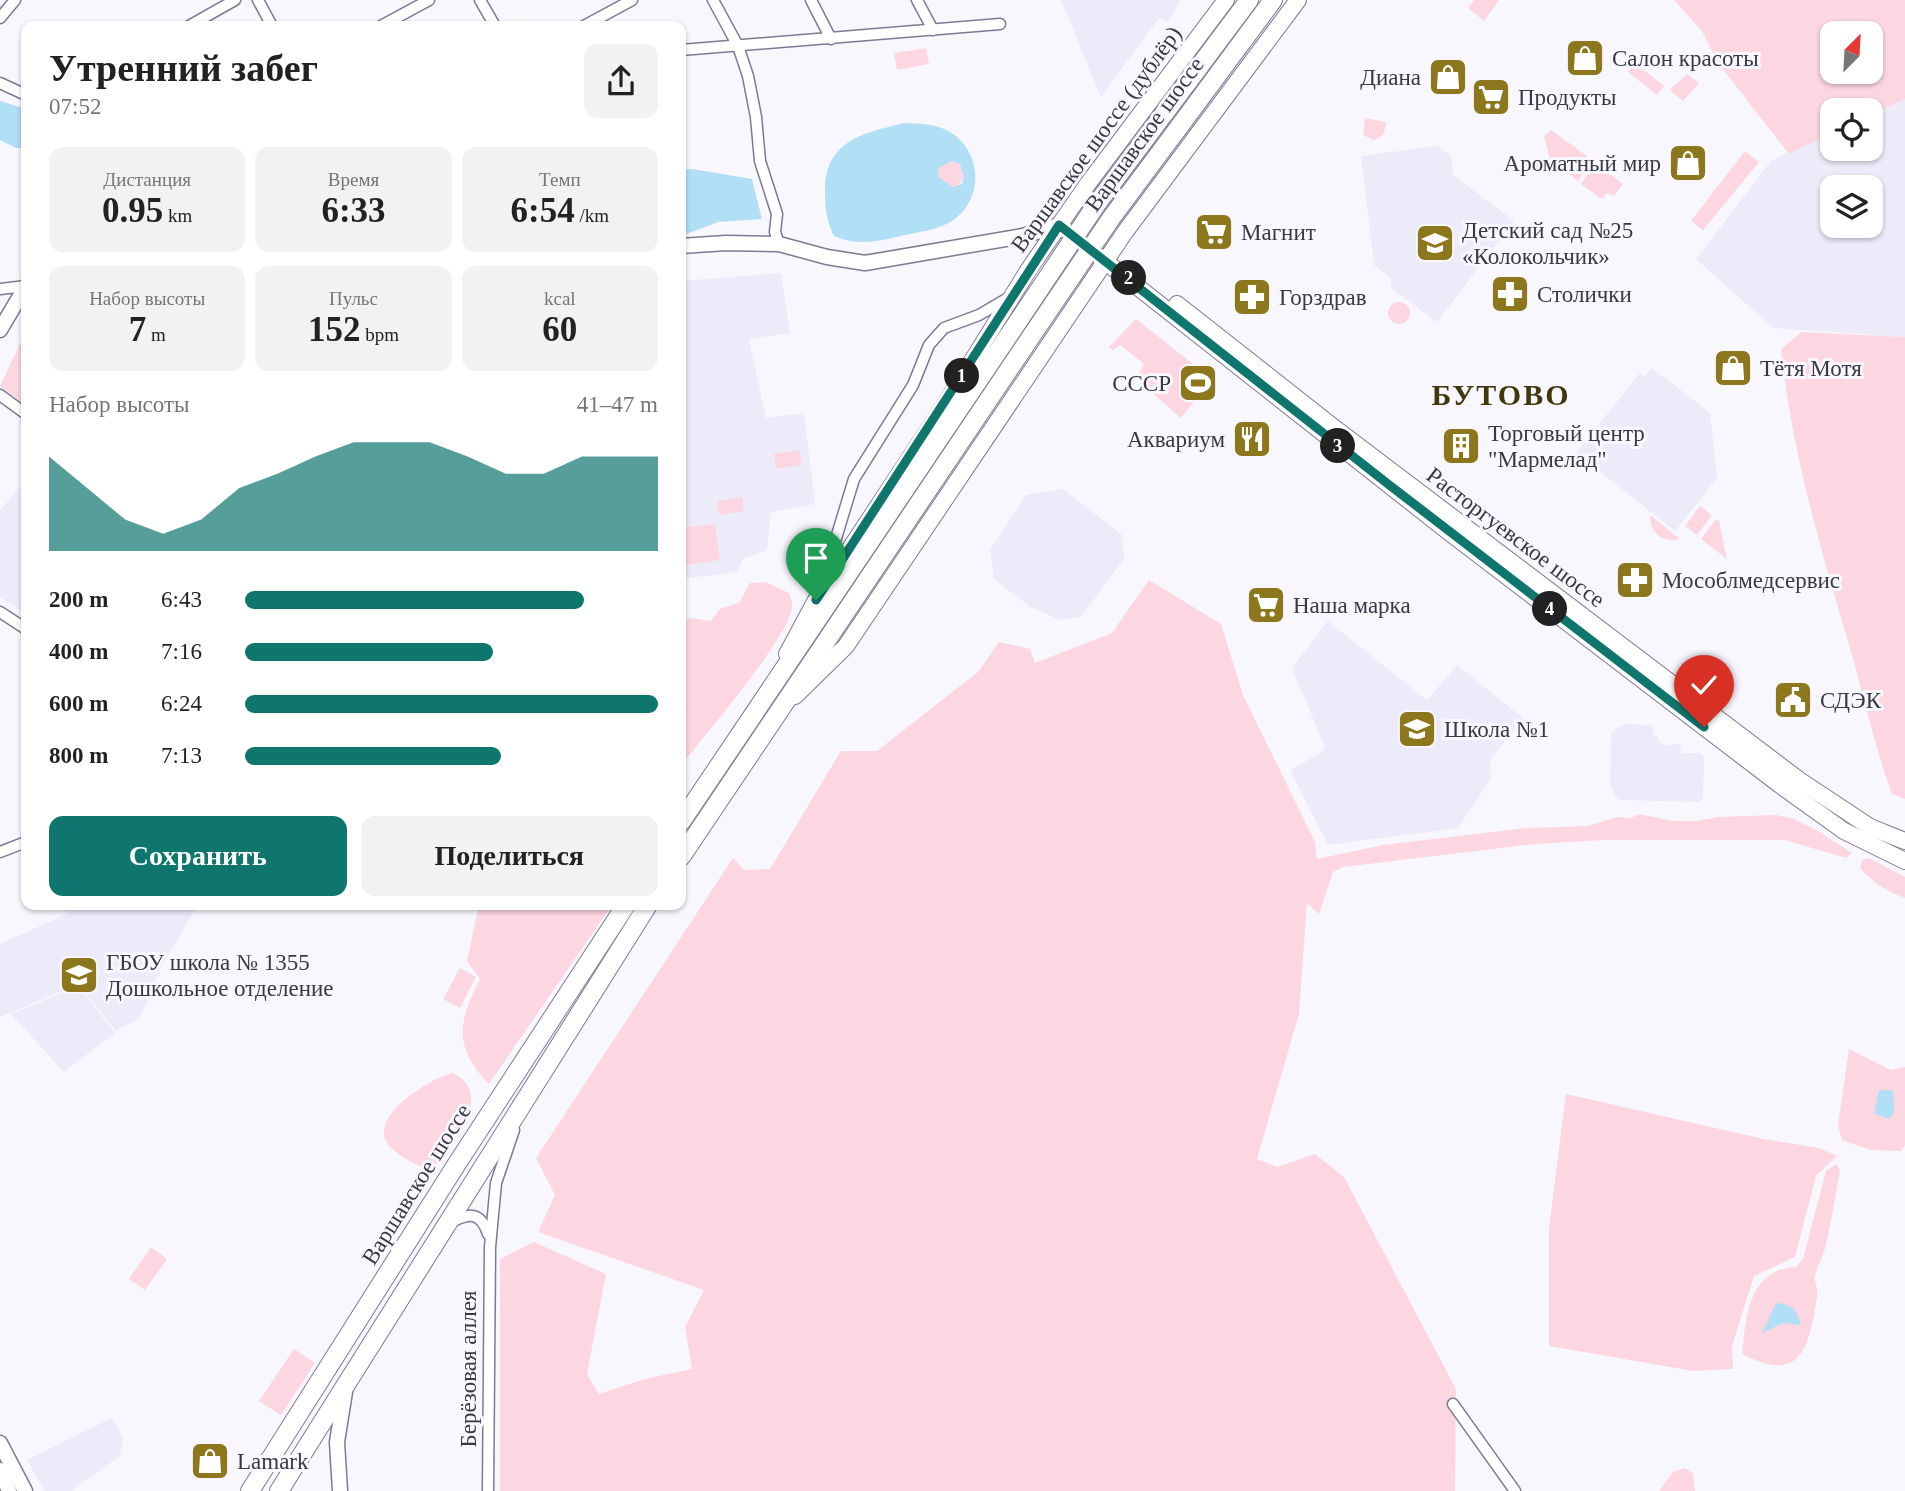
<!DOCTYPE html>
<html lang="ru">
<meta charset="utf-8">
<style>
:root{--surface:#fff;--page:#f2f2f2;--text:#222;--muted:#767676;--accent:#0f766e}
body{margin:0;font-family:Georgia,serif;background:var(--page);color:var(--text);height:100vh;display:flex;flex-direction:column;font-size:26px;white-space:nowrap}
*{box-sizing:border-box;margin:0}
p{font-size:23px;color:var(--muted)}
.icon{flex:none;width:38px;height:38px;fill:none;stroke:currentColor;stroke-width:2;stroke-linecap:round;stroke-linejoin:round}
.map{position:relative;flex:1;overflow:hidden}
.sheet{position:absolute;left:21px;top:21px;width:665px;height:889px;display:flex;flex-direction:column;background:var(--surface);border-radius:14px;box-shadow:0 2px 5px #0004}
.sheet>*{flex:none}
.needle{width:46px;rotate:24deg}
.tools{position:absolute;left:1820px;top:21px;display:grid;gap:14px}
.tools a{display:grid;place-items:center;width:63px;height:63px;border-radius:14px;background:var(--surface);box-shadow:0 2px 5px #0004;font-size:35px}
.pin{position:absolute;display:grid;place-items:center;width:60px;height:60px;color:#fff;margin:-72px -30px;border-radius:50% 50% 50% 0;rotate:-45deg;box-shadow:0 0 7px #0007}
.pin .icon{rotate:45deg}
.km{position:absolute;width:35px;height:35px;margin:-18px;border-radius:50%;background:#222;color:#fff;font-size:19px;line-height:35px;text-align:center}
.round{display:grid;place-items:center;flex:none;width:74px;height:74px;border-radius:14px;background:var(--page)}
.summary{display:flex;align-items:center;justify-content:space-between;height:119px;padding:0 28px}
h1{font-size:38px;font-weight:700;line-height:52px}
.stats{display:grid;grid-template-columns:repeat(3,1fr);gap:10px;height:119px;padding:7px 28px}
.stats div{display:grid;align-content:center;border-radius:14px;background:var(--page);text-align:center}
.stats b{font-size:35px;font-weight:700}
.stats small{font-size:19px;font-weight:400}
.stats p{font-size:19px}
.chart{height:196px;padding:14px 28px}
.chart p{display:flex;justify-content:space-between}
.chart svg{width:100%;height:126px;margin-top:7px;fill:var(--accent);opacity:.7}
.cta{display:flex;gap:14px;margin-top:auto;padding:14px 28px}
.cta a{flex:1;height:80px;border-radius:14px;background:var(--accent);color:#fff;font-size:28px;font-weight:700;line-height:80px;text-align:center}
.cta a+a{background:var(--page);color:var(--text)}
ul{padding:0 28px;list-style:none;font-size:23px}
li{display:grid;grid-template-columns:112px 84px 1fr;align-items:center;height:52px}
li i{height:18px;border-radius:9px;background:var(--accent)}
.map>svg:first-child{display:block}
.built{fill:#edebfa;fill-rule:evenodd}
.green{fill:#fcd6e1;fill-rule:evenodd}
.water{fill:#b1dff5;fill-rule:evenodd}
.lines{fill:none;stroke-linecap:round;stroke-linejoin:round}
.minor-casing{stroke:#7e7995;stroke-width:13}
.tertiary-casing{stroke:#7e7995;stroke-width:17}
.secondary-casing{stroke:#7e7995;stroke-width:18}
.primary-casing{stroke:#7e7995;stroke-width:20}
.minor{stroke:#fff;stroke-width:10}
.tertiary{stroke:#fff;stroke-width:14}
.secondary{stroke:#fff;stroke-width:16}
.primary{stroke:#fff;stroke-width:18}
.primary-bridge-casing{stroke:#7e7995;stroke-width:20;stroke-linecap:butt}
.primary-bridge{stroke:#fff;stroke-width:18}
.route-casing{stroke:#fff;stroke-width:14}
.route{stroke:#0f766e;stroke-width:9}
.labels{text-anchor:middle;stroke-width:6;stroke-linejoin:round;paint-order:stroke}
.poi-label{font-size:23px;fill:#3a3844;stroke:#f8f7fe;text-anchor:start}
.street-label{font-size:23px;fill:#3a3844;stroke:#f8f7fe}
.district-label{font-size:30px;font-weight:bold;letter-spacing:2px;fill:#42380e;stroke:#f8f7fe}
</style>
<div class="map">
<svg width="1905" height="1491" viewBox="0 0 1905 1491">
<rect width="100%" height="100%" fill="#f8f7fe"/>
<g class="built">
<polygon points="1061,0 1181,0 1168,21 1159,18 1101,97"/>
<path d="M1905 99V337L1773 328 1696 259 1771 161 1832 133V149H1871V115ZM1832 187H1871V226H1832Z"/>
<polygon points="1437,146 1451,156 1453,175 1514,221 1437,322 1391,288 1391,278 1374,265 1361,156"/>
<polygon points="781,273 790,333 749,339 766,418 804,413 815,504 771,512 767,550 743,559 737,572 681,579 681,281"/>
<polygon points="1652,368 1710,413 1717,478 1675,531 1576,453 1640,373 1645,376"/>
<polygon points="21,485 26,488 26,614 0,597 0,511"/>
<polygon points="1063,489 1122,535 1124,559 1081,617 1060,620 1030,607 994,579 990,550 1026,495"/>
<polygon points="1328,621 1427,700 1457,665 1523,718 1490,760 1491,778 1458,828 1328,845 1290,770 1319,754 1325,747 1292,668"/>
<polygon points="1625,724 1653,725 1653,735 1657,736 1662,745 1680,744 1681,753 1700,753 1704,758 1703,799 1698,802 1620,800 1615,797 1610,782 1611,735 1615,729"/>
<polygon points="64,905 198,905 162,966 140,1018 116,1031 78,984 0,1017 0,944 67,914"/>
<polygon points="78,986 115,1033 64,1072 11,1014"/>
<polygon points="112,1418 123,1438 120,1456 71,1491 45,1491 27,1460"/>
</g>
<g class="green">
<polygon points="1474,0 1499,0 1484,21 1468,8"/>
<path d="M1674 0H1905V99L1871 115V110H1832V133L1789 154 1718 63 1702 31ZM1871 33V72H1832V33Z"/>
<polygon points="926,48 929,64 897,70 894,53"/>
<polygon points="1635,63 1664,86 1657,95 1628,72"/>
<polygon points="1687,74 1699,83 1683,101 1670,90"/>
<polygon points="1365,118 1387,122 1383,135 1374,140 1363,135"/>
<polygon points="1551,130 1591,159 1578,181 1550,159 1544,136"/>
<polygon points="1745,151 1759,162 1703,230 1691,221"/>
<circle cx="951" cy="174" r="13"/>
<polygon points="1595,163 1623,184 1614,196 1607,193 1603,198 1600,198 1581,184"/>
<circle cx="1399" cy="313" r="11"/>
<polygon points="1136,319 1212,379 1181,418 1136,379 1144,364 1120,345 1113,350 1109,347"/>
<polygon points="26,331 26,405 0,386"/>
<path d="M1802 332 1905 337V799L1892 794C1875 748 1865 702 1852 655 1822 554 1792 454 1781 349Z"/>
<polygon points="799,450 802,465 776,469 774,454"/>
<polygon points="742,497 744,511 719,515 717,501"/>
<polygon points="1700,506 1712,515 1697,535 1685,526"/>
<path d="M1650 515 1680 539C1663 543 1650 534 1650 515Z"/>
<polygon points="1716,519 1719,521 1727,559 1701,539"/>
<polygon points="715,524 720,560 681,566 681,528"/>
<polygon points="1149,580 1221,624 1243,695 1315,842 1317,859 1383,845 1527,828 1588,826 1617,817 1631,818 1639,814 1673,821 1697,821 1718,817 1776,815 1791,818 1818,831 1852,853 1846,858 1785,840 1603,840 1535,844 1343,867 1333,872 1319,914 1307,903 1299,1014 1257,1159 1277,1167 1315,1154 1344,1177 1456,1389 1455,1491 500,1491 500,1259 534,1242 606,1274 587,1374 599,1394 645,1379 692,1369 685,1327 704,1290 538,1232 555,1195 536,1158 733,858 744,870 770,869 841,751 877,751 978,672 999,642 1030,649 1035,663 1112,633"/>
<path d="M766 582 789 593C791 599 793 602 792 609 783 645 707 732 681 766V621L691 618 711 621 720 609 739 603 750 583Z"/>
<path d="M1869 858 1905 877V898C1886 891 1873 883 1860 868L1862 860Z"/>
<path d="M479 905H612L489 1084C453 1047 458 1022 480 979L467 961Z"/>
<polygon points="460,968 476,977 460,1008 443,999"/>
<polygon points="1849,1049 1891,1070 1905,1067 1905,1145 1901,1151 1870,1150 1842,1140 1838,1125"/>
<path d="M452 1073C499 1094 447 1147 430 1172 418 1165 390 1153 385 1139 376 1112 431 1078 452 1073Z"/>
<polygon points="1566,1094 1764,1139 1819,1148 1837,1156 1816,1176 1795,1257 1754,1276 1732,1346 1733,1369 1693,1371 1549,1346 1549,1228"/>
<path d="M1836 1164 1840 1170C1836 1194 1832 1217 1827 1240 1825 1253 1818 1264 1815 1276 1814 1283 1819 1290 1817 1297 1809 1348 1801 1385 1742 1354 1746 1316 1749 1269 1796 1267L1803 1259 1826 1171Z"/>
<polygon points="151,1247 167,1259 145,1290 129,1279"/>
<polygon points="294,1349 315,1363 281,1415 259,1401"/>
<polygon points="1684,1468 1693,1473 1695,1491 1659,1491 1673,1472"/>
</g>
<g class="water">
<polygon points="0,101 26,109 26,148 16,148 0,140"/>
<path d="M904 123C920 124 935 123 950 132 983 152 984 200 952 221 938 230 918 232 901 236 878 242 856 246 834 236 826 220 825 207 825 189 826 140 864 133 904 123ZM951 161 960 164 964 176 962 184 953 187 938 177 939 168Z"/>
<polygon points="692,169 752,179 762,219 718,222 681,236 681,170"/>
<polygon points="1879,1090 1893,1090 1894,1111 1890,1119 1874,1114"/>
<path d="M1776 1303C1793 1305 1796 1308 1801 1325L1783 1323 1762 1333Z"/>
</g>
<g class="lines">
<g class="minor-casing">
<g id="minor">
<polyline points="258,0 272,26"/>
<polyline points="480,0 495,26"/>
<polyline points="713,0 738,46 748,76 756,117 760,161 777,214 775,232 779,244"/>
<polyline points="811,0 831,39"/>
<polyline points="917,0 933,30"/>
<polyline points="0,18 15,0"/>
<polyline points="189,26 235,0"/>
<polyline points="381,26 429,0"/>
<polyline points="584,26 632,0"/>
<polyline points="681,50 1000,24"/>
<polyline points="0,83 26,95"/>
<polyline points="0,289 26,286"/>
<polyline points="0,395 26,414"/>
<polyline points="823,581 854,479 913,385 929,345 944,328 979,315 1008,298"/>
<polyline points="0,612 26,629"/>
<polyline points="0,852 26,842"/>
<path d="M450 1223C469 1212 481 1212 488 1234"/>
<polyline points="1453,1404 1515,1491"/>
<polyline points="488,1491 490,1247 496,1183 514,1130"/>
</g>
</g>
<g class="tertiary-casing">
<g id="tertiary">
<polyline points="681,246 726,243 779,244 827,257 865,263 1023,236 1059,225"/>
<polyline points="0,330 26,286"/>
<polyline points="0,1443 25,1491"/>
<polyline points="0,1470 9,1491"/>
<polyline points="340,1491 337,1442 345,1392"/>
</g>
</g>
<g class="secondary-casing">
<g id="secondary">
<polyline points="1059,225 1450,533 1780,785 1844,831 1905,861"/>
<polyline points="1177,304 1332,426 1799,780 1870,827 1905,841"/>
<polyline points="787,654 816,600 943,408 1029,269 1087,185 1226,0"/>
<polyline points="795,696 846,646 1125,232 1298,0"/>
</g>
</g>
<g class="primary-casing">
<g id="primary">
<polyline points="1163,115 1249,0"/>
<polyline points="1179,127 1273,0"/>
<polyline points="681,822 1009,335"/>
<polyline points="681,857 1024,347"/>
<polyline points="250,1491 458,1162 626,905"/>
<polyline points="279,1491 648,905"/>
</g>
</g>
<use href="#minor" class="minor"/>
<use href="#tertiary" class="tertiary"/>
<use href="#secondary" class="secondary"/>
<use href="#primary" class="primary"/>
<g class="primary-bridge-casing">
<g id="primary-bridge">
<polyline points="1009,335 1096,205 1163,115"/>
<polyline points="1024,347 1112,217 1179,127"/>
</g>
</g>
<use href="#primary-bridge" class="primary-bridge"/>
</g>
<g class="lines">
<g class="route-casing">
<polyline id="route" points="816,600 1059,225 1388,484 1704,727"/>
</g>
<use href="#route" class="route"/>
</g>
<defs>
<g id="shop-square" transform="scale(2.0125)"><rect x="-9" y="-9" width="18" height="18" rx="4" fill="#8c771c" stroke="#f8f7fe"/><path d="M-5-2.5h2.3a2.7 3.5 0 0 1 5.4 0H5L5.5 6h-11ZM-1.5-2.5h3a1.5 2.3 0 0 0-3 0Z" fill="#fff"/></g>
<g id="supermarket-square" transform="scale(2.0125)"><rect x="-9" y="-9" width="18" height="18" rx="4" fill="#8c771c" stroke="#f8f7fe"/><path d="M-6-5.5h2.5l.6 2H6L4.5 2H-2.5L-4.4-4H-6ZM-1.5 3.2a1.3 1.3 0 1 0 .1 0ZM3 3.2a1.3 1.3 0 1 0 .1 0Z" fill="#fff"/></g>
<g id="school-square" transform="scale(2.0125)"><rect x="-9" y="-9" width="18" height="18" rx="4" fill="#8c771c" stroke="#f8f7fe"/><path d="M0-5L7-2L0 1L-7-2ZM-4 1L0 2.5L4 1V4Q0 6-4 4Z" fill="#fff"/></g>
<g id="pharmacy-square" transform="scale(2.0125)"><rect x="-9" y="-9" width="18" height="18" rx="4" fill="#8c771c" stroke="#f8f7fe"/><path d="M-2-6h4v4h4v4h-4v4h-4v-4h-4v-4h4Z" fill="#fff"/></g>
<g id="stadium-square" transform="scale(2.0125)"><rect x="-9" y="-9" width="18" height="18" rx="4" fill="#8c771c" stroke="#f8f7fe"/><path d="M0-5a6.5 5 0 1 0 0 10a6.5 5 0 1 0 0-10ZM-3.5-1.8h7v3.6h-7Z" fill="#fff"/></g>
<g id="restaurant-square" transform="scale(2.0125)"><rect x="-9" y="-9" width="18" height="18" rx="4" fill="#8c771c" stroke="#f8f7fe"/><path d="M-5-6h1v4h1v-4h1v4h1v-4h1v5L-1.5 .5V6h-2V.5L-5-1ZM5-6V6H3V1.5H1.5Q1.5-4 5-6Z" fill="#fff"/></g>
<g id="building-square" transform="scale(2.0125)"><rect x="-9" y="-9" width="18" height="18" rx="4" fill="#8c771c" stroke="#f8f7fe"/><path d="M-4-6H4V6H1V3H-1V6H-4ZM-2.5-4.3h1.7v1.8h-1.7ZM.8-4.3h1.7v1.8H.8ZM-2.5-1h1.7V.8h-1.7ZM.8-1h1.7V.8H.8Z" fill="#fff"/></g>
<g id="civic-square" transform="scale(2.0125)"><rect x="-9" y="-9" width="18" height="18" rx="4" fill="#8c771c" stroke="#f8f7fe"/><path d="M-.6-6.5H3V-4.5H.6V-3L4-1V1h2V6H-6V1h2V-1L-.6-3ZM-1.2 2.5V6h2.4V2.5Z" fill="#fff"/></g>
</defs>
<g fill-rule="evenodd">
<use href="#shop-square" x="1585" y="58"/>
<use href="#shop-square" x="1448" y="77"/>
<use href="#supermarket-square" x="1491" y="97"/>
<use href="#shop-square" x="1688" y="163"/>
<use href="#supermarket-square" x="1214" y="232"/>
<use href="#school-square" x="1435" y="243"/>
<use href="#pharmacy-square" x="1510" y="294"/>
<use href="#pharmacy-square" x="1252" y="297"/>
<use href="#shop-square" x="1733" y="368"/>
<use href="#stadium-square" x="1198" y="383"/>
<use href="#restaurant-square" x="1252" y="439"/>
<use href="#building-square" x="1461" y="446"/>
<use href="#pharmacy-square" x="1635" y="580"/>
<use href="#supermarket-square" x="1266" y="605"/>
<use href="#civic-square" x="1793" y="700"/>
<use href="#school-square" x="1417" y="729"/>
<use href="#school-square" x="79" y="975"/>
<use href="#shop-square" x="210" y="1461"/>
</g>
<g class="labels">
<g class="poi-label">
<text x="1612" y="66">Салон красоты</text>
<text x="1421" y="85" text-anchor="end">Диана</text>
<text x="1518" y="105">Продукты</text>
<text x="1661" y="171" text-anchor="end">Ароматный мир</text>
<text x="1462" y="238">Детский сад №25<tspan x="1462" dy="26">«Колокольчик»</tspan></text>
<text x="1241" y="240">Магнит</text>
<text x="1537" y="302">Столички</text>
<text x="1279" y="305">Горздрав</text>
<text x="1760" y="376">Тётя Мотя</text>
<text x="1171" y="391" text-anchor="end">СССР</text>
<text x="1488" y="441">Торговый центр<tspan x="1488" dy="26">"Мармелад"</tspan></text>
<text x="1225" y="447" text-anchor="end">Аквариум</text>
<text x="1662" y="588">Мособлмедсервис</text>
<text x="1293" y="613">Наша марка</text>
<text x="1820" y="708">СДЭК</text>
<text x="1444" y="737">Школа №1</text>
<text x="106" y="970">ГБОУ школа № 1355<tspan x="106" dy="26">Дошкольное отделение</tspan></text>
<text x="237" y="1469">Lamark</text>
</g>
<g class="street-label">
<text transform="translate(1144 134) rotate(-54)" y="8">Варшавское шоссе</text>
<text transform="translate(1096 139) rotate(-54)" y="8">Варшавское шоссе (дублёр)</text>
<text transform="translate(1516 537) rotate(37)" y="8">Расторгуевское шоссе</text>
<text transform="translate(416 1184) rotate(-58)" y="8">Варшавское шоссе</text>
<text transform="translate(468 1369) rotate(-90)" y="8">Берёзовая аллея</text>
</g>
<g class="district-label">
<text x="1501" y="405">БУТОВО</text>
</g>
</g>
</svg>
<div class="tools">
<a><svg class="needle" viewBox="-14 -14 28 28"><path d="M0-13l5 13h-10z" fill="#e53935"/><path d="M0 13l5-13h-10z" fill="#767676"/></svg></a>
<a><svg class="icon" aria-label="locate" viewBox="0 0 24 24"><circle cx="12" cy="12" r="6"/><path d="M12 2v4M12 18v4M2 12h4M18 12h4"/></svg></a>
<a><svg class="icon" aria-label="layers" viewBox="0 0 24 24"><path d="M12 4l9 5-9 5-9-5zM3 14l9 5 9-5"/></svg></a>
</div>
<div class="pin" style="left:816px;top:600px;background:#1e9e55"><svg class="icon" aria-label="arrive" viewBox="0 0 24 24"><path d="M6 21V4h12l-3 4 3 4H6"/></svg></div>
<div class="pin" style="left:1704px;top:727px;background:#d93025"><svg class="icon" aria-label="check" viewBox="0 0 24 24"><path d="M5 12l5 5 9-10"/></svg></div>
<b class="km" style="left:962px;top:376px">1</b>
<b class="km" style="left:1129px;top:278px">2</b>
<b class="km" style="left:1338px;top:446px">3</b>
<b class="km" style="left:1550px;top:609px">4</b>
<section class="sheet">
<div class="summary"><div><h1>Утренний забег</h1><p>07:52</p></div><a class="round"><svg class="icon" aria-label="share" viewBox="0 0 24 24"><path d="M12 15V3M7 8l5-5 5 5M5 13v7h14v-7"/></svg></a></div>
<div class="stats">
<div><p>Дистанция</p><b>0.95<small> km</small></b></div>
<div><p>Время</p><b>6:33</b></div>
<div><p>Темп</p><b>6:54<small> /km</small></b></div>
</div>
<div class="stats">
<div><p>Набор высоты</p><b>7<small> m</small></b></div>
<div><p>Пульс</p><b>152<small> bpm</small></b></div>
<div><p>kcal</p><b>60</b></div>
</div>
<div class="chart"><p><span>Набор высоты</span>41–47 m</p>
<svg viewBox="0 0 160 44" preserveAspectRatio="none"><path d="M0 44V11L10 22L20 33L30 38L40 33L50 22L60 17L70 11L80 6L90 6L100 6L110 11L120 17L130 17L140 11L150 11L160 11V44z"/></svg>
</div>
<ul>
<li><b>200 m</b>6:43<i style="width:82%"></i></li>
<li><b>400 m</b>7:16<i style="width:60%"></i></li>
<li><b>600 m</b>6:24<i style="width:100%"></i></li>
<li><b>800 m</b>7:13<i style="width:62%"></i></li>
</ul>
<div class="cta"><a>Сохранить</a><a>Поделиться</a></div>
</section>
</div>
